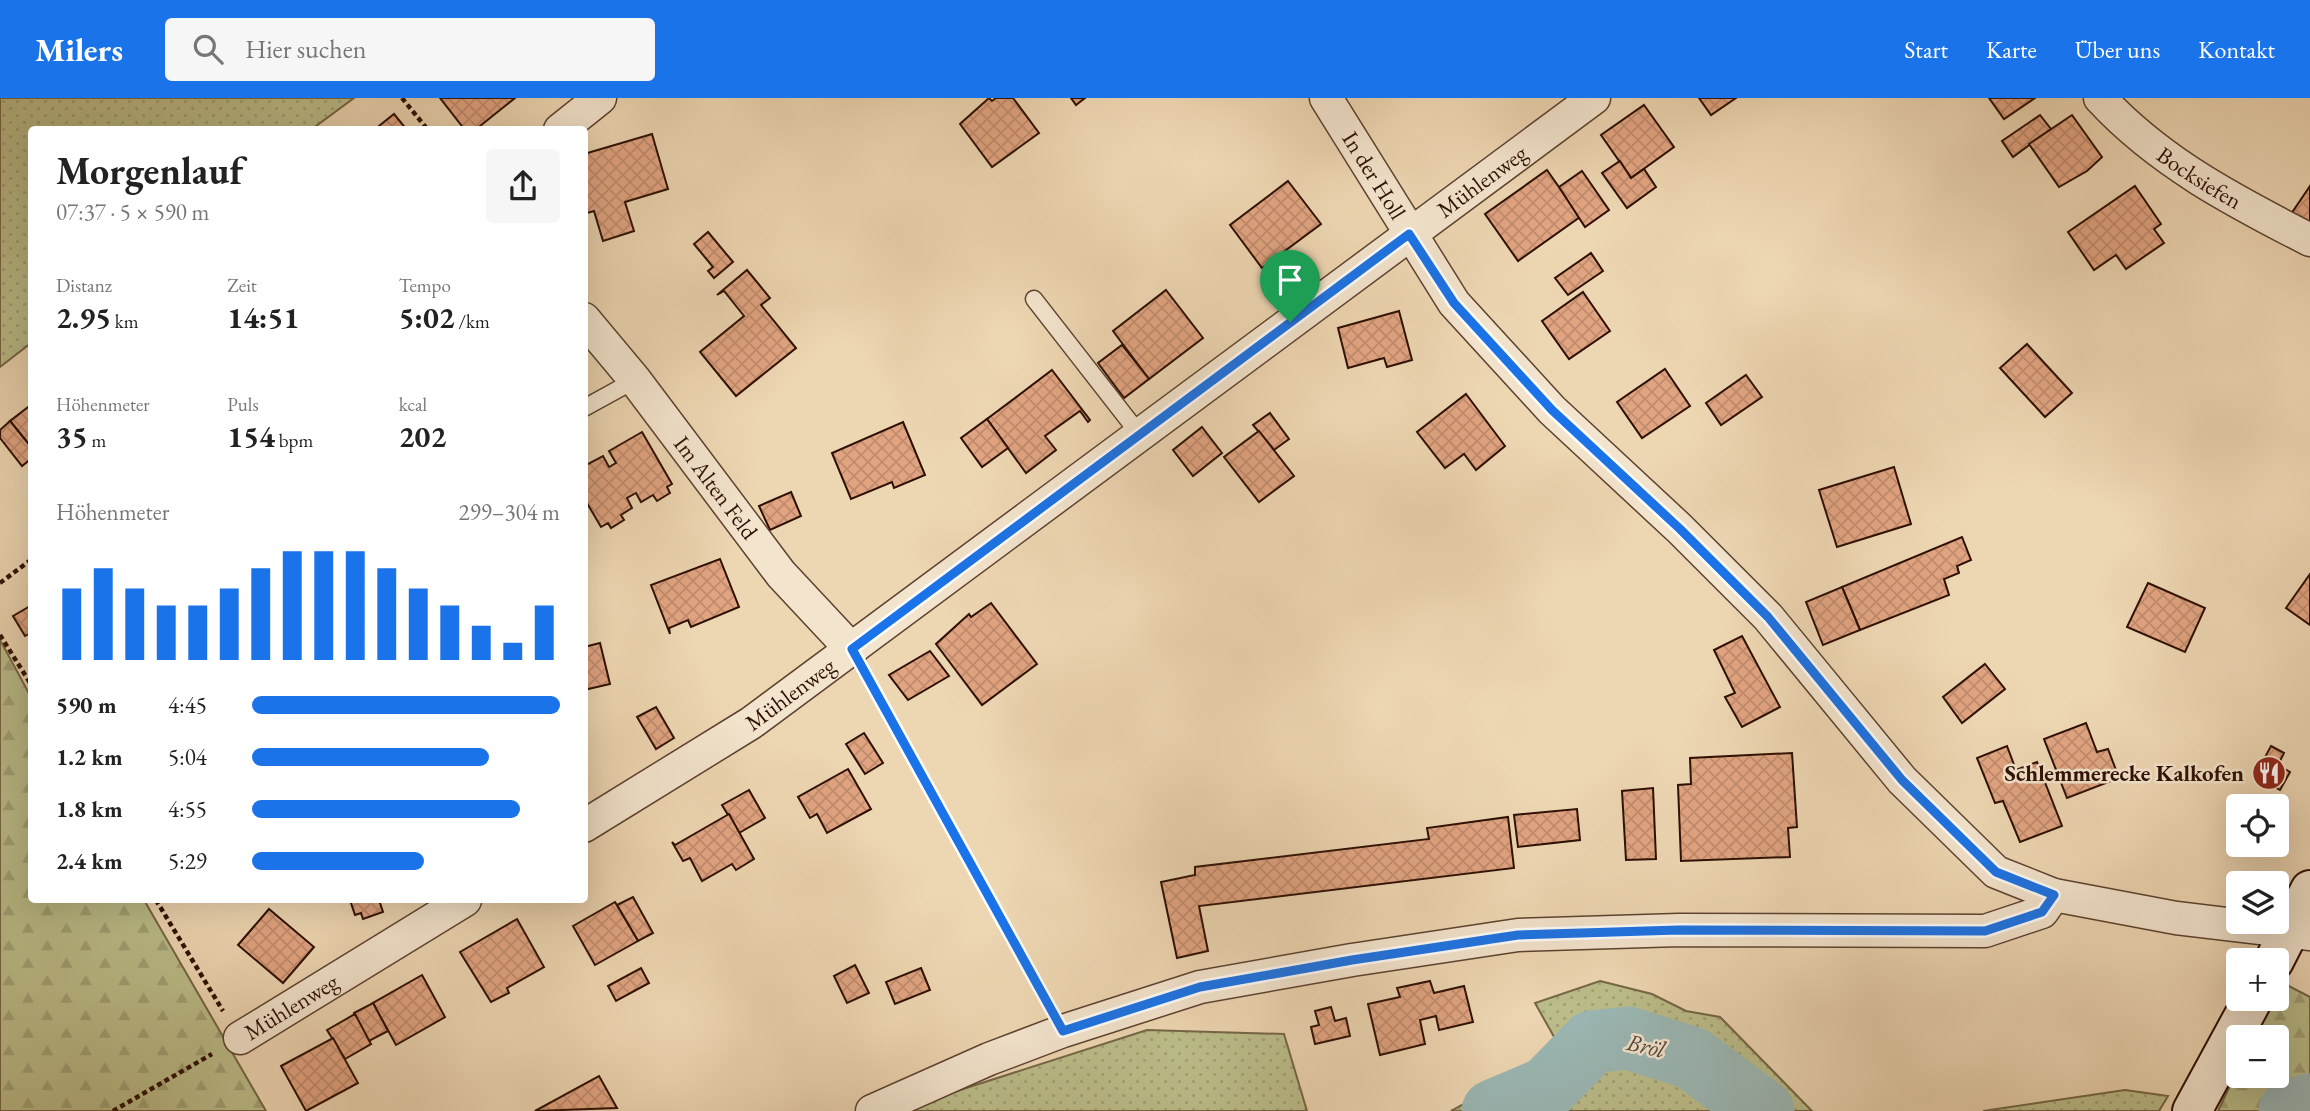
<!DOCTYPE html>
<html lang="de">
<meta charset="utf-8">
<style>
:root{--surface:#fff;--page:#f6f6f6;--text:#222;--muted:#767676;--accent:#1a73e8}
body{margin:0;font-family:"EB Garamond",serif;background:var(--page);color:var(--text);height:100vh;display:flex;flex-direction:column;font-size:26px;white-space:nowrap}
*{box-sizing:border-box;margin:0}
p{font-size:23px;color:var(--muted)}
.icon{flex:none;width:38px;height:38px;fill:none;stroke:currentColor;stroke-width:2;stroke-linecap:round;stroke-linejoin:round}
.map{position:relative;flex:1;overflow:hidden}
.sheet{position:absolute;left:28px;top:28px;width:560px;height:777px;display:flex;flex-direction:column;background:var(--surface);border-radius:7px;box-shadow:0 7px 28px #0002}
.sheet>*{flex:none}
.controls{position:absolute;left:2226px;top:696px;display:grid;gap:14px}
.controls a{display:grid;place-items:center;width:63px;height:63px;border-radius:7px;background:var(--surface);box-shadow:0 7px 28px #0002;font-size:35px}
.pin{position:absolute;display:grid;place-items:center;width:60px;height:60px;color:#fff;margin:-72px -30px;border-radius:50% 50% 50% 0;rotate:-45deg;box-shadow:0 0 7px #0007}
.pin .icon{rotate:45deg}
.round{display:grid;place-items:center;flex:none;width:74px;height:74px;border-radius:7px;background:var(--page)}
.summary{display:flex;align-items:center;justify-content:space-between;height:119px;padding:0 28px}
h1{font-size:38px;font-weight:700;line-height:52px}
.stats{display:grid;grid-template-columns:repeat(3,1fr);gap:10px;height:119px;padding:7px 28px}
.stats div{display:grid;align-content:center}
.stats b{font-size:30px;font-weight:700}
.stats small{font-size:19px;font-weight:400}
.stats p{font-size:19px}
.chart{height:196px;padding:14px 28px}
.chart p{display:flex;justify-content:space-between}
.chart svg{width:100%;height:126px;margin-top:7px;stroke:var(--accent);stroke-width:6}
ul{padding:0 28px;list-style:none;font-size:23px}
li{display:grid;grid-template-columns:112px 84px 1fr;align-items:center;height:52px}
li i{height:18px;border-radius:9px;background:var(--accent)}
header{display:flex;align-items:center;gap:42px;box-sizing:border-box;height:98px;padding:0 35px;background:var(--accent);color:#fff}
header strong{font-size:33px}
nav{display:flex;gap:38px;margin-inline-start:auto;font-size:24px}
.search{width:490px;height:63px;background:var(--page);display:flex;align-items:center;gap:18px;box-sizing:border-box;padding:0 24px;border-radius:7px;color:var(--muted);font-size:26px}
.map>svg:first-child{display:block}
.grass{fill:url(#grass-dots);stroke:#746646;stroke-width:2}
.forest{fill:url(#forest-firs);stroke:#746646;stroke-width:2}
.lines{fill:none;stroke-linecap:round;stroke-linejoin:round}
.river{stroke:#9bb7b4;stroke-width:63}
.building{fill:url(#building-cross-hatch);stroke:#2d0f03;stroke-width:2}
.service-casing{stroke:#5d412f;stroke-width:19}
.minor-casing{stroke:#5d412f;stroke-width:35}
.secondary-casing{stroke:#2d0f03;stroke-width:42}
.path{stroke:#2d0f03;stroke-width:4.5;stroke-dasharray:5 3.5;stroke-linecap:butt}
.service{stroke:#f3e4cd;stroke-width:16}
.minor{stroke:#f3e4cd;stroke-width:32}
.secondary{stroke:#f3e4cd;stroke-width:38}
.route-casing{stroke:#fff;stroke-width:14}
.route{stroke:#1a73e8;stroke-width:9}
.labels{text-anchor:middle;stroke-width:5;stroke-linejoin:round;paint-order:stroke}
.street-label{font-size:23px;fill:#2d0f03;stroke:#f3e4cd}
.poi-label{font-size:23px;font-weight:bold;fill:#2d0f03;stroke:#f3e4cd;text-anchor:end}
.water-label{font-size:24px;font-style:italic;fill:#544a41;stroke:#f3e4cd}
</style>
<header>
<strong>Milers</strong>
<div class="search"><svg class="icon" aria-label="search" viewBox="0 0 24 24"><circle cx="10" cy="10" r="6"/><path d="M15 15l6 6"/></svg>Hier suchen</div>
<nav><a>Start</a><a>Karte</a><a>Über uns</a><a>Kontakt</a></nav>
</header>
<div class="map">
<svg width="2310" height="1013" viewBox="0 0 2310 1013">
<defs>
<pattern id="grass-dots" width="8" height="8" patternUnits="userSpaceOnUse" patternTransform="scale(1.75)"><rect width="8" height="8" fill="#bbbd8a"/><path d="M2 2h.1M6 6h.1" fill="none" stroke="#a1a175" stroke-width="1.8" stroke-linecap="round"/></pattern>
<pattern id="forest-firs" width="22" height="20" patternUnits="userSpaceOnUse" patternTransform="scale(1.75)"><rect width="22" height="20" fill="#bbbd8a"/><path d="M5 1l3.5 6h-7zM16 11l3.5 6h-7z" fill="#a1a175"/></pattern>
<pattern id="building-cross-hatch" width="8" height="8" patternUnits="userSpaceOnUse" patternTransform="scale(1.75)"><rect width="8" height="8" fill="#e1a481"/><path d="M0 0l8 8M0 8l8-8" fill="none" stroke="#c18c6e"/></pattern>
</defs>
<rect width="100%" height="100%" fill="#edd6b2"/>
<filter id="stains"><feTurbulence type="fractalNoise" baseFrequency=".00286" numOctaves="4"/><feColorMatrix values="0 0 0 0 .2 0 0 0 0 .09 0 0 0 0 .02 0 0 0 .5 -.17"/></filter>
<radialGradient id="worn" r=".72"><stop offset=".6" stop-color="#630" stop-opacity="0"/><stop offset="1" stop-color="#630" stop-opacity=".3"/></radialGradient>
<g class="grass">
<polygon points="0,0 354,0 312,31 32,32 31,245 0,269"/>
<polygon points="1600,883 1652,896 1686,913 1720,919 1812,1013 1451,1013 1562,953 1535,905"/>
<polygon points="1147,932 1284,936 1307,1013 905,1013 904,1010"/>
<polygon points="2125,992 2168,998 2159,1013 1983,1013"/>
</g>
<g class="forest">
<polygon points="0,542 31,599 32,802 144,802 266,1013 0,1013"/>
<polygon points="2281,884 2310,899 2310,1013 2218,1013 2238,971 2238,978 2277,978 2277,940 2254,940 2273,901 2277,901"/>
</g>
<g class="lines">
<g class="river">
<polyline points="1493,1013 1547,990 1592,944 1628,940 1692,960 1763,1013"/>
<polyline points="2290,1013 2310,1007"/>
</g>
</g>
<g class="building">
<polygon points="440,0 515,0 475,32 465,32"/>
<polygon points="989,0 992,3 996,0 1013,0 1039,35 992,69 960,26"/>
<polygon points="1071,0 1085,0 1076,7"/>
<polygon points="1699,0 1736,0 1711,17"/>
<polygon points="1989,0 2035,0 2004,21"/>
<polygon points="1644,7 1674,49 1631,80 1601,37"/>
<polygon points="394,16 407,32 374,32"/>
<polygon points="2040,17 2051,31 2013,59 2002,43"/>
<polygon points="2072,17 2102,59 2087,73 2059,89 2029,46"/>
<polygon points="652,36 668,91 625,104 634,133 603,143 594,113 584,116 584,56"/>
<polygon points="1620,63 1631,80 1644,71 1656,89 1627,110 1602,75"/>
<polygon points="1547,72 1580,119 1518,163 1485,116"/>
<polygon points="1582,73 1609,112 1585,129 1559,89"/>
<polygon points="1288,83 1321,126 1262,170 1230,127"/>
<polygon points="2135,88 2161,126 2154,131 2164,145 2126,171 2116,157 2094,172 2068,134"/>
<polygon points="2310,88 2310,129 2291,116"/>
<polygon points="708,134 733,164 714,180 708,173 713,169 694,146"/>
<polygon points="1591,155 1603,173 1568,197 1555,180"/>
<polygon points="747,172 770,200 761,207 796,250 736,298 700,254 744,218 724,193 717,197"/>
<polygon points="1166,192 1203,240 1149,281 1113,233"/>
<polygon points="1583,194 1610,233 1569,261 1542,223"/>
<polygon points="1399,213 1412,262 1387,269 1384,260 1348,270 1338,230"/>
<polygon points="2027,246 2072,295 2045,319 2000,270"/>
<polygon points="1122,247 1149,281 1124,300 1098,265"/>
<polygon points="1665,271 1690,308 1642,340 1617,304"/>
<polygon points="1052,272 1090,322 1088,324 1080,313 1045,338 1056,352 1026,375 987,321"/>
<polygon points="1746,277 1762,299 1721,327 1706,305"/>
<polygon points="1466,296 1505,348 1476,372 1464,356 1445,370 1417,334"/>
<polygon points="32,306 32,350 10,323"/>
<polygon points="1270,315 1289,341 1274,352 1253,327"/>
<polygon points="987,321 1008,350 982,369 961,340"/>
<polygon points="10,323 32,350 32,360 22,368 0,340 0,332"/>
<polygon points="903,324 925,377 894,390 892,384 851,401 832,355"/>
<polygon points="1202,329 1222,355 1193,378 1173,352"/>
<polygon points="1259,333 1294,378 1259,404 1224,359"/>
<polygon points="642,334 672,386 667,389 670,395 657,403 653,397 641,404 636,395 627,400 632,410 621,417 624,422 611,430 608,425 601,429 584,400 584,368 603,358 609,369 616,365 609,353"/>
<polygon points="1894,369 1911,426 1837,449 1819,392"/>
<polygon points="791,394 801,418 770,432 759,408"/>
<polygon points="1962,439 1971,462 1957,468 1959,475 1944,481 1949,497 1860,532 1842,489"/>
<polygon points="720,461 739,509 691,529 688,522 669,530 670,536 651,487"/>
<polygon points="2310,476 2310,527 2286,510"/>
<polygon points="2148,485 2205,510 2185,554 2127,529"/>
<polygon points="1842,489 1860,532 1823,547 1806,504"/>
<polygon points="991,505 1037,566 982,607 936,546 969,516 971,519"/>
<polygon points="32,507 32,534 25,538 13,518"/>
<polygon points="1742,538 1780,609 1742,629 1725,599 1735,595 1714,552"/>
<polygon points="600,545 610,586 584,592 584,549"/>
<polygon points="930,553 949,578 908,602 889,577"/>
<polygon points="1985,566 2005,591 1962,625 1943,599"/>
<polygon points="656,609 674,640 656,651 637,619"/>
<polygon points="2086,625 2097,654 2108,651 2119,680 2067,700 2044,641"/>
<polygon points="864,635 883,665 865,676 846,646"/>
<polygon points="2007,648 2016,672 2037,664 2062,728 2020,744 2003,703 1995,705 1977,660"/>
<polygon points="2271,648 2284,655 2278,667 2290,674 2280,692 2255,678"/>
<polygon points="1792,655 1797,729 1788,730 1790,759 1681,763 1678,687 1691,686 1690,660"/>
<polygon points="848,671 871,711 827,735 817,716 810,720 798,699"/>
<polygon points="1653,690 1656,761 1626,762 1622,693"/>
<polygon points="749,692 765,720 739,735 722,707"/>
<polygon points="1577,711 1580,742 1518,749 1514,717"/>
<polygon points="729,716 754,761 736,772 732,766 702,783 690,760 683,763 672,744 675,747"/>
<polygon points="1508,719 1514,770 1199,808 1208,853 1177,860 1161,784 1195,777 1195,769 1429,741 1427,730"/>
<polygon points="633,799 653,835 638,843 617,807"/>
<polygon points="350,802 379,802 383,814 363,821 361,815 355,817"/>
<polygon points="615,804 638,843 595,867 573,828"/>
<polygon points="269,811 314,849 283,885 238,847"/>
<polygon points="517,821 544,869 507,890 509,895 491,904 460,854"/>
<polygon points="855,867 869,895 847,905 834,878"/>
<polygon points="641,870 649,885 616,903 608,888"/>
<polygon points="921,870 930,892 895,906 886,884"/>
<polygon points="422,877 445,919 396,947 373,905"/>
<polygon points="1430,883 1434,895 1464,888 1473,924 1439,932 1436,918 1420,922 1425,946 1380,957 1368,906 1400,899 1397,890"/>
<polygon points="373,905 388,933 369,943 354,915"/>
<polygon points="1331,909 1335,923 1346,920 1350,938 1315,946 1311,929 1319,927 1315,913"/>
<polygon points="355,916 371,946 345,961 327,932"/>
<polygon points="333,940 358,985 306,1013 281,968"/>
<polygon points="599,978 617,1010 535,1013"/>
</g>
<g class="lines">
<g class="service-casing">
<g id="service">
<polyline points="1034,201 1140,337"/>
<polyline points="584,310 635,282"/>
</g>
</g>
<g class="minor-casing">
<g id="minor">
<path id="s1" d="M1326 0 1454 205 1552 312 1680 431 1768 519 1902 682 1996 774 2054 797 2176 820 2310 836"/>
<path id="s2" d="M2100 0C2159 64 2234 103 2310 142"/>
<polyline points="560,32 600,0"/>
<path id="s3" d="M584 221 635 282 781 476 852 552"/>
<path id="s4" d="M584 728 751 625 1594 0"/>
<path id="s5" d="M240 940 465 802"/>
<polyline points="872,1013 989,961 1063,933 1200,889 1352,862 1518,837 1679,832 1985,833 2042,814 2054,797"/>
</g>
</g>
<g class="secondary-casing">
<g id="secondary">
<polyline points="2274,863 2310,792"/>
<polyline points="2192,1013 2253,901"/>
</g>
</g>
<g class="path">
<polyline points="402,0 428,32"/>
<polyline points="0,485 32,461"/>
<polyline points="0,537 32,588"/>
<polyline points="867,579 1047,905"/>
<polyline points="156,802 223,913"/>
<polyline points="113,1013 212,956"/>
</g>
<use href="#service" class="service"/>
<use href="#minor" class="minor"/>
<use href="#secondary" class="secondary"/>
</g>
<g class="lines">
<g class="route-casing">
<polygon id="route" points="1409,136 1454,205 1552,312 1680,431 1768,519 1902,682 1996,774 2054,797 2042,814 1985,833 1679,832 1518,837 1352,862 1200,889 1063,933 852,551"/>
</g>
<use href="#route" class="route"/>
</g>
<defs>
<g id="restaurant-disc" transform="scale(1.75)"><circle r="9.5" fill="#8f2418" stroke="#f3e4cd"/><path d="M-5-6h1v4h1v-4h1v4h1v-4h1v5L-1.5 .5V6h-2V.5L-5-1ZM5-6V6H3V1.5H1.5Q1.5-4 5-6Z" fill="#fff"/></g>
</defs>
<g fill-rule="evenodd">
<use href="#restaurant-disc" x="2269" y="675"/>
</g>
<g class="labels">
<g class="street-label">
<text dy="8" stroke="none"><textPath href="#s1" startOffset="91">In der Holl</textPath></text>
<text dy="8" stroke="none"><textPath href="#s2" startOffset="128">Bocksiefen</textPath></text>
<text dy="8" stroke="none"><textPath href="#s4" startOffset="1106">Mühlenweg</textPath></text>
<text dy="8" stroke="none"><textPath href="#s3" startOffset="214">Im Alten Feld</textPath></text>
<text dy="8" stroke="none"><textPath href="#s4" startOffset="245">Mühlenweg</textPath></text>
<text dy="8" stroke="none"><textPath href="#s5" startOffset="60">Mühlenweg</textPath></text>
</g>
<g class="poi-label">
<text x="2244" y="683">Schlemmerecke Kalkofen</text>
</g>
<g class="water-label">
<text transform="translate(1646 948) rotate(13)" y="8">Bröl</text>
</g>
</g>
<rect width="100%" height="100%" filter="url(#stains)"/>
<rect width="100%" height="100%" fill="url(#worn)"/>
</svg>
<div class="controls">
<a><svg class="icon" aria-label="locate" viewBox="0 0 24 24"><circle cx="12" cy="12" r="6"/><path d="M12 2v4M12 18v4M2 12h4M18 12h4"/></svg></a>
<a><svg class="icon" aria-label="layers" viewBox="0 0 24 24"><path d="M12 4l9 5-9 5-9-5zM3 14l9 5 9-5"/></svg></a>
<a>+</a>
<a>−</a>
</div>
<div class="pin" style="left:1290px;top:224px;background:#1e9e55"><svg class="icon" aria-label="arrive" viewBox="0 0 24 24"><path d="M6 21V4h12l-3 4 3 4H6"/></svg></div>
<section class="sheet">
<div class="summary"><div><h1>Morgenlauf</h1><p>07:37 · 5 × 590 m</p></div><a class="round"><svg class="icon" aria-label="share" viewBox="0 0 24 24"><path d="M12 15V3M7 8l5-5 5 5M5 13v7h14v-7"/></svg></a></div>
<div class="stats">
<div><p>Distanz</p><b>2.95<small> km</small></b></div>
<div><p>Zeit</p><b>14:51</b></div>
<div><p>Tempo</p><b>5:02<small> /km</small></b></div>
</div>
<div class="stats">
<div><p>Höhenmeter</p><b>35<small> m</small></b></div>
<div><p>Puls</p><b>154<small> bpm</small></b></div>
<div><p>kcal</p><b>202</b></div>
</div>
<div class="chart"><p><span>Höhenmeter</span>299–304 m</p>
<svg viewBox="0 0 160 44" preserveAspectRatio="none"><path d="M5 44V19M15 44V12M25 44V19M35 44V25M45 44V25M55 44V19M65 44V12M75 44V6M85 44V6M95 44V6M105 44V12M115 44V19M125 44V25M135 44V32M145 44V38M155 44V25"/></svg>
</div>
<ul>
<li><b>590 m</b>4:45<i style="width:100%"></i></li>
<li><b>1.2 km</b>5:04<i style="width:77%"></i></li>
<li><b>1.8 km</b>4:55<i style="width:87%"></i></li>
<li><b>2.4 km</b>5:29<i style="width:56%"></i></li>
</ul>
</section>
</div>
